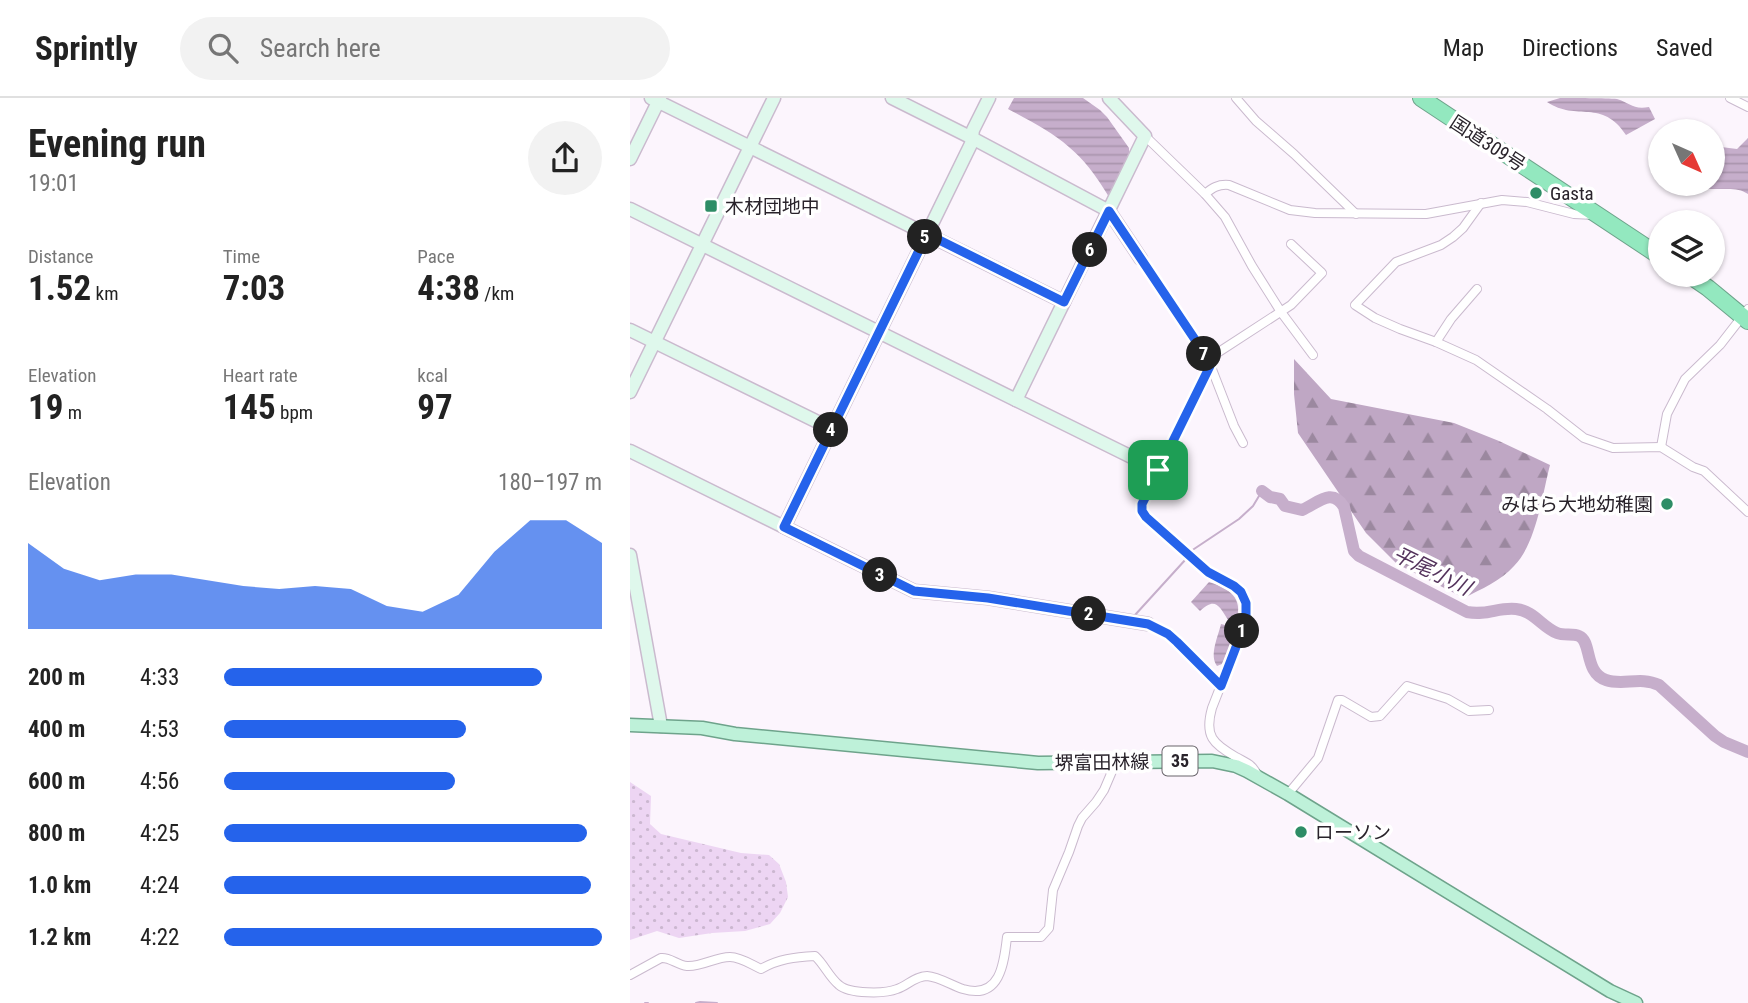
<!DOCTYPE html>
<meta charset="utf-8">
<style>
:root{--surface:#fff;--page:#f2f2f2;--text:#222;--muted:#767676;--line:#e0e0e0;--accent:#2563eb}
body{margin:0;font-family:"Roboto Condensed","Noto Sans JP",sans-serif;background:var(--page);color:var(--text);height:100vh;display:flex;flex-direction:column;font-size:26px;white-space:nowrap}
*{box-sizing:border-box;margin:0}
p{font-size:23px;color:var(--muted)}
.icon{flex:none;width:38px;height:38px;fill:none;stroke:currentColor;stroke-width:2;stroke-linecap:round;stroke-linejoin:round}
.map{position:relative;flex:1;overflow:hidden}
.side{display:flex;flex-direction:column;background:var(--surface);width:630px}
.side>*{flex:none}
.needle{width:46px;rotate:135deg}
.buttons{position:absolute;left:1018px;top:21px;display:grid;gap:14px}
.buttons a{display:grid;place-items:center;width:77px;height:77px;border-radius:50%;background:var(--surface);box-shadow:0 2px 5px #0004;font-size:35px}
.pin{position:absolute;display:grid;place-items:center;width:60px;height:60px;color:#fff;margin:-30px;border-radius:14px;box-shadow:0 4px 10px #0006}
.km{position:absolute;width:35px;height:35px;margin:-18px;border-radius:50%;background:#222;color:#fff;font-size:19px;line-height:35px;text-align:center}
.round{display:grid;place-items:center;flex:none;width:74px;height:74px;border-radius:37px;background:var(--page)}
.head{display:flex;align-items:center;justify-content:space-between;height:119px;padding:0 28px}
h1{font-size:38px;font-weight:700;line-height:52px}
.stats{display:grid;grid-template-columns:repeat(3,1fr);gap:10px;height:119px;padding:7px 28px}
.stats div{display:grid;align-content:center}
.stats b{font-size:35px;font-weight:700}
.stats small{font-size:19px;font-weight:400}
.stats p{font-size:19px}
.chart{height:196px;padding:14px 28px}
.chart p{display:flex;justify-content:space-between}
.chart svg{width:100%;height:126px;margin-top:7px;fill:var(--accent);opacity:.7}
ul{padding:0 28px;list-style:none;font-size:23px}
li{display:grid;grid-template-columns:112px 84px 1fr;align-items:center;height:52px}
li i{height:18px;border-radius:9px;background:var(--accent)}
header{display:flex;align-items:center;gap:42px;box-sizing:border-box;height:98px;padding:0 35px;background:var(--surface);border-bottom:2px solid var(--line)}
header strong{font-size:33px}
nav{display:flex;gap:38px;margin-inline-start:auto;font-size:24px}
.search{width:490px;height:63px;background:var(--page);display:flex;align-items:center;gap:18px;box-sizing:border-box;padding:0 24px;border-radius:38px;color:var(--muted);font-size:26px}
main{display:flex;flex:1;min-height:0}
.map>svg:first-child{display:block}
.grass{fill:url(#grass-dots)}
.forest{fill:url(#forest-firs)}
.water{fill:url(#water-rules)}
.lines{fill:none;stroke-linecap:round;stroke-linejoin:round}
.stream{stroke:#c6aecb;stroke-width:2}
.river{stroke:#c6aecb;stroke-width:12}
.street-casing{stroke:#cabace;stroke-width:10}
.secondary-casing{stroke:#cabace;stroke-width:15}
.primary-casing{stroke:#6ea38b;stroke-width:15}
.highway-casing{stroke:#6ea38b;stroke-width:18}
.street{stroke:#fff;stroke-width:8}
.secondary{stroke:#dff8ec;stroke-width:12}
.primary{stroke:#bef1d9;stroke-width:12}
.highway{stroke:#93e8bf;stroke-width:16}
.route-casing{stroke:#fff;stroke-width:14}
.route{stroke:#2563eb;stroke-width:9}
.poi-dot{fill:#2e8d66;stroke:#fff;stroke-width:2.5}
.labels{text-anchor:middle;stroke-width:7;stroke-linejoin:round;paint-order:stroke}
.shield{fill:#fff;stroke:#69656b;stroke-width:2}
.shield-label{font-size:18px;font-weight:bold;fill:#29232b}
.street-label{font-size:19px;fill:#29232b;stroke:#fff}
.poi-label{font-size:19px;fill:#29232b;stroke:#fff;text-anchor:start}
.water-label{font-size:21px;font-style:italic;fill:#54335c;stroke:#fff}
</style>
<header>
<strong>Sprintly</strong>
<div class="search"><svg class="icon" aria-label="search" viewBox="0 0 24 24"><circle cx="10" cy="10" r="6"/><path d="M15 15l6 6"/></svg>Search here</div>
<nav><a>Map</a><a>Directions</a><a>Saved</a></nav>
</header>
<main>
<section class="side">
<div class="head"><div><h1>Evening run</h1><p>19:01</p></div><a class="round"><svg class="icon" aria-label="share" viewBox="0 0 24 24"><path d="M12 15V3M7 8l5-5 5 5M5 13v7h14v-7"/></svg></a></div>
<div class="stats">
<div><p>Distance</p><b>1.52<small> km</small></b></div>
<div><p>Time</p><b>7:03</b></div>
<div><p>Pace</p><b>4:38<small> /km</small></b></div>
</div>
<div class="stats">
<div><p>Elevation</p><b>19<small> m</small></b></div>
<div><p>Heart rate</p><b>145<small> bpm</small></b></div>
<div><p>kcal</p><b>97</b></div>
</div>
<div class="chart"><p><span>Elevation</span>180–197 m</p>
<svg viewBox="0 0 160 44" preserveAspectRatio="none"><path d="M0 44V14L10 23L20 27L30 25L40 25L50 27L60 29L70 30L80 29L90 30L100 36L110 38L120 32L130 17L140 6L150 6L160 14V44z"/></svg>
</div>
<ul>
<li><b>200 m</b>4:33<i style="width:84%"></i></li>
<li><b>400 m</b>4:53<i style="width:64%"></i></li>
<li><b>600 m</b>4:56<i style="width:61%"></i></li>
<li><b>800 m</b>4:25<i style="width:96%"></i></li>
<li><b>1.0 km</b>4:24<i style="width:97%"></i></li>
<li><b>1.2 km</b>4:22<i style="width:100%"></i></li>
</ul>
</section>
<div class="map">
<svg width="1118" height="905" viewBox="0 0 1118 905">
<defs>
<pattern id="grass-dots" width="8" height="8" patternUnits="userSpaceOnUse" patternTransform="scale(1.75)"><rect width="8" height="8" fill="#edd5f3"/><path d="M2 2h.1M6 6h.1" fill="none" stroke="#cbb7d0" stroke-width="1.8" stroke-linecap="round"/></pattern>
<pattern id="forest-firs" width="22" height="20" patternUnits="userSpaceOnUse" patternTransform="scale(1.75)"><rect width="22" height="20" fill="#bfa7c4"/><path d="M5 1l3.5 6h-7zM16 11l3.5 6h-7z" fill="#9b889f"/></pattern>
<pattern id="water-rules" width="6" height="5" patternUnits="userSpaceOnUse" patternTransform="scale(1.75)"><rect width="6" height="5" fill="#c6aecb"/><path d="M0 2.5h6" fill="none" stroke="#aa95ae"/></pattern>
</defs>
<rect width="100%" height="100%" fill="#fcf5fd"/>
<polygon class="grass" points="0,684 21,698 20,726 31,736 111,755 139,757 149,766 156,784 158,799 150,815 140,826 115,833 82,835 49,840 27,833 0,842"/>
<path class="forest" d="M664 261 701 301 824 325 869 343 920 367C912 398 906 446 884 468 871 483 851 491 834 500L767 466 736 435 668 335 664 296Z"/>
<g class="water">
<path d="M384 0H453L470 12 477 19 499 50V55L479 99C451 51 426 36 378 11Z"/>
<path d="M930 0C943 0 976 0 987 1 1000 5 1003 12 1019 9L1025 21 996 37C972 0 947 24 917 4Z"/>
<path d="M1118 40V96C1103 85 1082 97 1066 86H1083V51L1091 49 1107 51Z"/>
<path d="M579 484C599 490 614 500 606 523L598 522C589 507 585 499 570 513L561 504Z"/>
<path d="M591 526 607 530 594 562 592 566 587 568C579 557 588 539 591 526Z"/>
</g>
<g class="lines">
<g class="stream">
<polyline points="561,453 609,421 623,408 632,393"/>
<polyline points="505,517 556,461"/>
<polyline points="15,905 18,905"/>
<polyline points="66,905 70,904 87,905"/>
</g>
<path class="river" d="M632 393 640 399 650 401 655 408 672 412C688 405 702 389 714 409L724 453 729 458 837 514C857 518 868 509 886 511 904 513 912 529 927 535 934 538 943 535 949 538 962 543 954 575 976 582 993 588 1010 578 1029 587L1085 638 1094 644 1118 654"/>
<g class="street-casing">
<g id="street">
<polyline points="606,0 626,23 664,56 726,116"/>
<polyline points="1100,0 1118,9"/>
<polyline points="515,38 575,96 595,119 622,168 651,214 683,257"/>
<path d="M575 96C582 90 588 86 599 87L660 112 685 115 796 116 872 102 897 104 944 116 964 117"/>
<polyline points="851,105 833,130 823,139 811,147 766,164 725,207 745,220 770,231 806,244 846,262 917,311 954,340 983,350 1031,349 1063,369 1074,373 1118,414"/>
<polyline points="511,161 578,261 604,328 613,345"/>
<polyline points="806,244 821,221 847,191"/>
<polyline points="578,261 661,207 692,175 661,146"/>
<path d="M580 268 512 406V413L516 419 578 474 604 488 611 494 616 505V518L611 536 582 610C574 638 583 646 606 659 611 662 617 664 621 668 624 670 625 674 628 677"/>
<polyline points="1031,349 1037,316 1055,281 1090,247 1118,211"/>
<polyline points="518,526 538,536 547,544 591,588"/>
<polyline points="658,696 688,660 708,602 712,602 741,619 750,618 777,588 818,601 839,613 859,612"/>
<path d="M0 877 31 860C40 859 47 867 57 868 72 869 85 859 100 859 111 859 122 867 131 871 148 861 165 859 185 858 194 866 199 879 209 887 219 896 255 896 267 891 277 888 285 878 297 878 309 879 321 887 333 891 370 902 374 866 377 839H411L419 830 423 792 439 754 448 728 452 720 466 704 474 692 486 664"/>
</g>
</g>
<g class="secondary-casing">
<g id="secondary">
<polyline points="21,0 434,204"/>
<polyline points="262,0 342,40 479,113 511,161"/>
<polyline points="0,61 30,0"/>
<polyline points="0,111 386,302 515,38 479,0"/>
<polyline points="0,232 202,331"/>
<polyline points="0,294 144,0"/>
<polyline points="386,302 528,372"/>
<polyline points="0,353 284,493 358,500 518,526"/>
<polyline points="154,429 341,46 343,32 359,0"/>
<polyline points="0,457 31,628"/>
</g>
</g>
<g class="primary-casing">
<polyline id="primary" points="0,627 72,630 105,636 408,665 582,663 606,668 617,673 658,696 980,893 1006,905"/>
</g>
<g class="highway-casing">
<g id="highway">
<polyline points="791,0 1031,159"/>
<polyline points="1059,177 1078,190 1118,223"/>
</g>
</g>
<use href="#street" class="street"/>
<use href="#secondary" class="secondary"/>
<use href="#primary" class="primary"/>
<use href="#highway" class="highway"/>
</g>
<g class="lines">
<g class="route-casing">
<polygon id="route" points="479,113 578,261 580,268 512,406 512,413 516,419 578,474 604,488 611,494 616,505 616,518 611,536 591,588 547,544 538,536 518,526 358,500 284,493 154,429 297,136 434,204"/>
</g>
<use href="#route" class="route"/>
</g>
<g class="poi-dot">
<circle cx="906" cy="95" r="7"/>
<rect x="74" y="101" width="14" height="14" rx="3.5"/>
<circle cx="1037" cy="406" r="7"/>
<circle cx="671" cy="734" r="7"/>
</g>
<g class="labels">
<rect class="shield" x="532.5" y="648.5" width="35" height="29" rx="5"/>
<g class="shield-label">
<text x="550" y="669">35</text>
</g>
<g class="street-label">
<text transform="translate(858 45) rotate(33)" y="7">国道309号</text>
<text transform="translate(472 664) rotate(-1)" y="7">堺富田林線</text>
</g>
<g class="poi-label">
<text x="920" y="102">Gasta</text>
<text x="95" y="115">木材団地中</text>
<text x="1023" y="413" text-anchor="end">みはら大地幼稚園</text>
<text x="685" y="741">ローソン</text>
</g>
<g class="water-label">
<text transform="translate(802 473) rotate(26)" y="7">平尾小川</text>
</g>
</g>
</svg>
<div class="buttons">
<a><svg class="needle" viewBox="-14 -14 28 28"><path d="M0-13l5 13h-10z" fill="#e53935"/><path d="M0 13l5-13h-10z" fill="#767676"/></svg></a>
<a><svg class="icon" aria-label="layers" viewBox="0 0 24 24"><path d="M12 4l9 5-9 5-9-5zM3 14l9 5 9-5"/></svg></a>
</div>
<div class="pin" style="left:528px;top:372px;background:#1e9e55"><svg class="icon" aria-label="arrive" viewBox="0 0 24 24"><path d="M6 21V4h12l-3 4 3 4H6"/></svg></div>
<b class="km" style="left:612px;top:533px">1</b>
<b class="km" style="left:459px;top:516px">2</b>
<b class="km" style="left:250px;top:477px">3</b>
<b class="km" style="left:201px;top:332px">4</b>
<b class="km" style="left:295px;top:139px">5</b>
<b class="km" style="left:460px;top:152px">6</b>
<b class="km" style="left:574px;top:256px">7</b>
</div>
</main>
